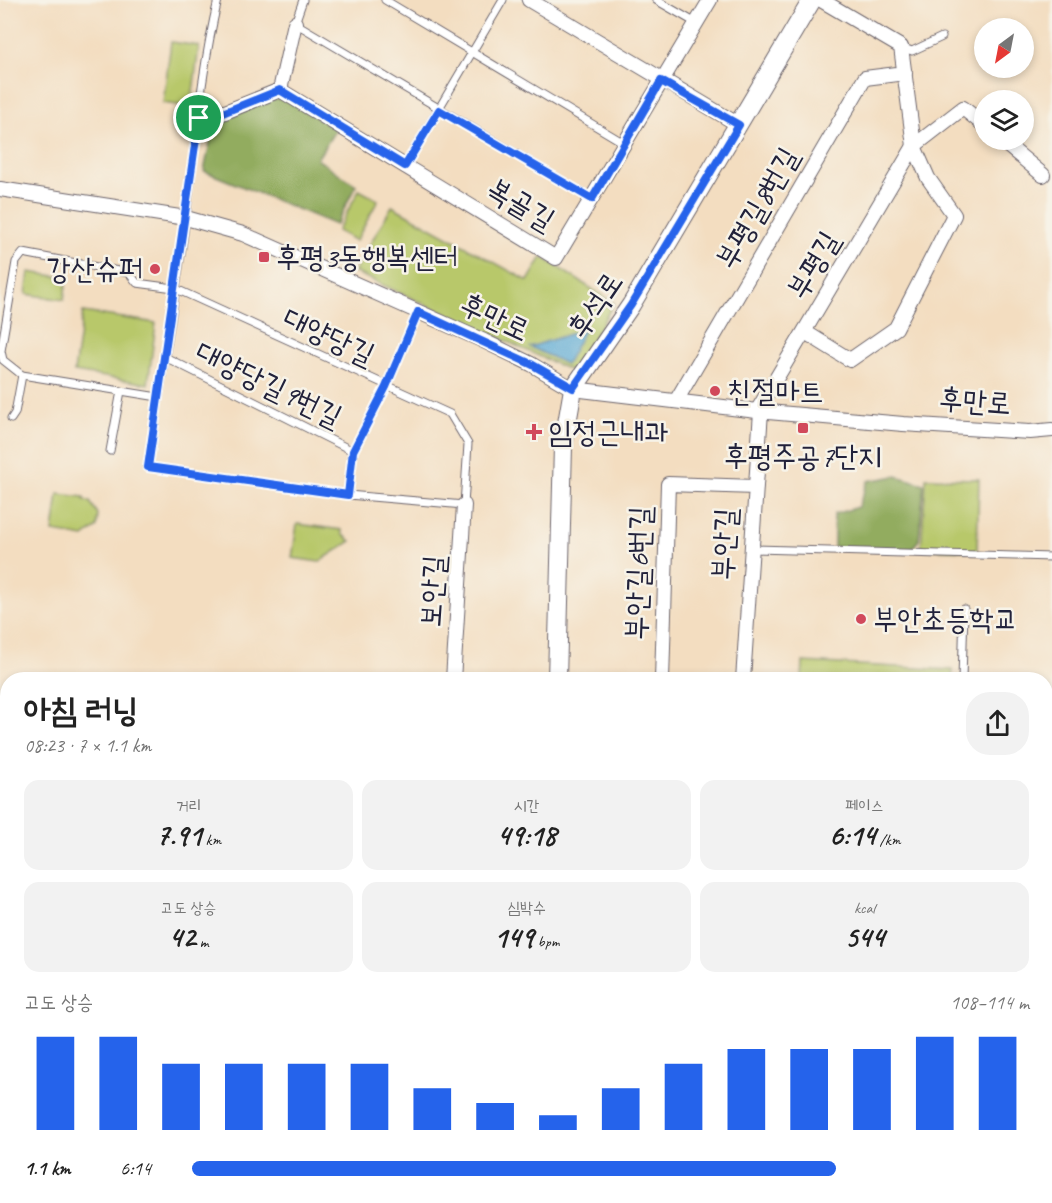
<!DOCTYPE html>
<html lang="ko">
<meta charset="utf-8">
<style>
:root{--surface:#fff;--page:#f2f2f2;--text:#222;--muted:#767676;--accent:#2563eb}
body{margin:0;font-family:Caveat,"Poor Story",sans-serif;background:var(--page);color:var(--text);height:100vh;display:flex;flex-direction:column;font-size:22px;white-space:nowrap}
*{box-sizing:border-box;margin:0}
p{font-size:20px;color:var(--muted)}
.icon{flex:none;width:33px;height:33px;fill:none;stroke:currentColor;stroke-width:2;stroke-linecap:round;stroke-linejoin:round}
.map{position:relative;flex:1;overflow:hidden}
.side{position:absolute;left:0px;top:672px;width:1053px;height:531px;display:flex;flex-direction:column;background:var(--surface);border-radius:24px 24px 0 0;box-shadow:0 3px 9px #0003}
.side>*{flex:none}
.needle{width:39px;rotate:212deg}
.fabs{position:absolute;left:974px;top:18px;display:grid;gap:12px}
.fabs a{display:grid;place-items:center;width:60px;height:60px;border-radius:50%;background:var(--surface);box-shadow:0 3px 9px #0003;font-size:30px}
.pin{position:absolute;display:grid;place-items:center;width:51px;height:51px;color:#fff;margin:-26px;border:3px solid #fff;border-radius:50%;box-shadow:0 2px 6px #0007}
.round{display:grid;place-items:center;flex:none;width:63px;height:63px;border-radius:24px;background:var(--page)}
.overview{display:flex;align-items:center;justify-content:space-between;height:102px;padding:0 24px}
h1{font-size:33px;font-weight:700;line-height:45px}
.metrics{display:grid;grid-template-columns:repeat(3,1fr);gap:9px;height:102px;padding:6px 24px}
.metrics div{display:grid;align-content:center;border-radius:15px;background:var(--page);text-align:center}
.metrics b{font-size:30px;font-weight:700}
.metrics small{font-size:16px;font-weight:400}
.metrics p{font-size:16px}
.chart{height:168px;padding:12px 24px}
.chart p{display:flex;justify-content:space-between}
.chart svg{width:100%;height:108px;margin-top:6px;stroke:var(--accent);stroke-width:6}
ul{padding:0 24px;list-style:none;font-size:20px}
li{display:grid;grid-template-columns:96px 72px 1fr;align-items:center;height:45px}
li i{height:15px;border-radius:8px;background:var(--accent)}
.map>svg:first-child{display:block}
.green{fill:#b8c86b;stroke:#6d7553;stroke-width:1.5}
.forest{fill:#92ac5f;stroke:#5a674d;stroke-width:1.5}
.water{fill:#5aa9d4;stroke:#3e6688;stroke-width:1.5}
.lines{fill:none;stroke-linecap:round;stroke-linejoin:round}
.lane-casing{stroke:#6b636a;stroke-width:9}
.street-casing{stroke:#6b636a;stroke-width:16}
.secondary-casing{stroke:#6b636a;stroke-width:20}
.lane{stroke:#fff;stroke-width:7}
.street{stroke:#fff;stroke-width:14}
.secondary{stroke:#fff;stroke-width:18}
.route-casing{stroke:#fff;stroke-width:12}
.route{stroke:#2563eb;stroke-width:8}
.poi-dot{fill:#d1495b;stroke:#f7f3e8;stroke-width:2}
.labels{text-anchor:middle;stroke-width:5;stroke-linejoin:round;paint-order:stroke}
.street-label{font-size:30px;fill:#22223b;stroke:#f7f3e8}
.poi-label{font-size:30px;fill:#22223b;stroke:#f7f3e8;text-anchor:start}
</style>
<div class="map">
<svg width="1052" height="1203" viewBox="0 0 1052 1203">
<rect width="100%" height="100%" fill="#f7f3e8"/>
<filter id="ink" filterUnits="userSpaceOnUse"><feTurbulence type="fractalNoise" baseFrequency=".0167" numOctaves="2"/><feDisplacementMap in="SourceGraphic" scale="12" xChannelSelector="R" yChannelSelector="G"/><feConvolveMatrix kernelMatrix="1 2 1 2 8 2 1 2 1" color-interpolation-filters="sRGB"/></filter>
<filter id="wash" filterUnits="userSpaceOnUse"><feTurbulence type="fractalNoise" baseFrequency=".008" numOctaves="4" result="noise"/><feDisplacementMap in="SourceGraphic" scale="24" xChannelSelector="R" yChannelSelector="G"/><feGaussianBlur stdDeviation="1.35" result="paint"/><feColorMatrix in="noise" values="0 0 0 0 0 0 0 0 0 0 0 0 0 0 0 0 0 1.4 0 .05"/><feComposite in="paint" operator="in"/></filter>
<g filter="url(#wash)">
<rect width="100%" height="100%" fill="#f3ddc0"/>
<g class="green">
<polygon points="171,42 199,46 191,107 163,103"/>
<polygon points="359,190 378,200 356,241 337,231"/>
<polygon points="392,206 528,281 542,257 614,303 574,372 354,272"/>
<polygon points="29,272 67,278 64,300 26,294"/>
<polygon points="83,312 156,323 148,384 74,372"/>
<polygon points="926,478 979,479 977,551 921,549"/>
<polygon points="58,494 84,497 84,500 90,502 98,514 97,527 84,537 53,532"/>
<polygon points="297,524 342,530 342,534 351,541 319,562 292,558"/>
<polygon points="803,662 953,670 952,679 802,679"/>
<rect x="1046" y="700" width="6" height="94"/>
</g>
<g class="forest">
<polygon points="284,98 336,129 317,159 356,185 336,225 204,171 214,123 271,99"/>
<polygon points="896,476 924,484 919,540 911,550 834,547 834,514 858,507 868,481"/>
</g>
<polygon class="water" points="585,329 566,364 530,347"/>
</g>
<g filter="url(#ink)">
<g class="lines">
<g class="lane-casing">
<g id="lane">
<polyline points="303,0 295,23 592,199"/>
<polyline points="385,0 624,143"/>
<polyline points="656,0 696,23"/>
<polyline points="901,47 912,51 942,37"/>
<polyline points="405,166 503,0"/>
<polyline points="165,357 353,451"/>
<polyline points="22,375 121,391 110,451"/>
<polyline points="121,391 158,397"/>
<path d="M11 419 15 413 22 375 3 360 1 351 16 262 23 253 129 273 137 283 174 288 450 414 468 444 464 505 348 495 148 467C160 384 175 301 186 218 195 146 201 71 218 0"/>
<polyline points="348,495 353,451 386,387 418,312"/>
<polyline points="752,549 1052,557"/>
<polyline points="962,680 964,609"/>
</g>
</g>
<g class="street-casing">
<g id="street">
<polyline points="529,0 739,125"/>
<polyline points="295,23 280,90 556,258 710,0"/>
<polyline points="199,118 210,118 280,90"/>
<polyline points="1001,140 1043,175"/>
<polyline points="0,189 186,218 243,234 484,341 531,364 573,389 757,411 903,424 1030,432 1052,430"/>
<polyline points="805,332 850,360 896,328 954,215 928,178 914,146 901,47 821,0"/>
<polyline points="676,401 865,78 905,73"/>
<polyline points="757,411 914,146 963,108 984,125"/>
<polyline points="453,680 464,505"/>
<polyline points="662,680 668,484 755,487"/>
<polyline points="743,680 761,411"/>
<polyline points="1046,816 1052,816"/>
<polyline points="0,1163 8,1158"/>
<polyline points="0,1199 34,1203"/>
<polyline points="345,1203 346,1196"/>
<polyline points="437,1203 437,1196"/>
</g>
</g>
<g class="secondary-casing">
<g id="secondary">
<polyline points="557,680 563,446 573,389 631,305 812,0"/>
<polyline points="1046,908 1052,908"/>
<polyline points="540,1203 540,1196"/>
</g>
</g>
<use href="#lane" class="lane"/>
<use href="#street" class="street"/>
<use href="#secondary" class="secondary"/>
</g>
</g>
<g class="lines" filter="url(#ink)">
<g class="route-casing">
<polygon id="route" points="661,81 739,125 631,305 573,388 531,364 418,312 386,387 353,451 348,495 148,467 199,118 210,118 280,90 405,166 439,110 592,199"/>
</g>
<use href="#route" class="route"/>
</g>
<g class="poi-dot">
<rect x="258" y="251" width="12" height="12" rx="3"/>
<circle cx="155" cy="269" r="6"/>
<circle cx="715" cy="391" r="6"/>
<rect x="797" y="422" width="12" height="12" rx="3"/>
<path d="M531 423h6v6h6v6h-6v6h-6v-6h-6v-6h6z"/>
<circle cx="861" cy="619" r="6"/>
</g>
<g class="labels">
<g class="street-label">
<text transform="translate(521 204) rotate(31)" y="10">복골길</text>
<text transform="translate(757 208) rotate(-60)" y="10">부평길8번길</text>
<text transform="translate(813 265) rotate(-59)" y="10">부평길</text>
<text transform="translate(595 305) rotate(-56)" y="10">후석로</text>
<text transform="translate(495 317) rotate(25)" y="10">후만로</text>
<text transform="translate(329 336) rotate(25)" y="10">대양당길</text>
<text transform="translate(269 384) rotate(26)" y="10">대양당길9번길</text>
<text transform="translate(975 401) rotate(4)" y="10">후만로</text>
<text transform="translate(724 544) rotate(-87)" y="10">부안길</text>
<text transform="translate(638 573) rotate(-88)" y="10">부안길6번길</text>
<text transform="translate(432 591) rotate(-86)" y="10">보안길</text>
</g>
<g class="poi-label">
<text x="276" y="267">후평3동행복센터</text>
<text x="143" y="279" text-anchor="end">강산슈퍼</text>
<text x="727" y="401">친절마트</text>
<text x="548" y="442">임정근내과</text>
<text x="803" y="466" text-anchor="middle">후평주공7단지</text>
<text x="873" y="629">부안초등학교</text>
</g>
</g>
</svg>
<div class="fabs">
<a><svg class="needle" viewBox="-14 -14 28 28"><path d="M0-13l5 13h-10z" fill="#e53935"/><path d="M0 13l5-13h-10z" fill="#767676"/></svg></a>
<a><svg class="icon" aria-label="layers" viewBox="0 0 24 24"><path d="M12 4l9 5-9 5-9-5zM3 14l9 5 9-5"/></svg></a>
</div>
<div class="pin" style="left:199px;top:118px;background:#1e9e55"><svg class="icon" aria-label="arrive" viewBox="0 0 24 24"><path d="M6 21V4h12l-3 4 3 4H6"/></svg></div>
<section class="side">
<div class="overview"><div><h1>아침 러닝</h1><p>08:23 · 7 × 1.1 km</p></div><a class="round"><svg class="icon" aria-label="share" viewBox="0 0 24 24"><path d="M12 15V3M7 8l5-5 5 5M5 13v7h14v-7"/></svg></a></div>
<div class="metrics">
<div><p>거리</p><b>7.91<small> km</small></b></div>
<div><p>시간</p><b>49:18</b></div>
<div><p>페이스</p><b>6:14<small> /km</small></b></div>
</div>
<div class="metrics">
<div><p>고도 상승</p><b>42<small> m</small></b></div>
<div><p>심박수</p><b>149<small> bpm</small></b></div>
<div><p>kcal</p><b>544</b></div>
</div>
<div class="chart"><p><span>고도 상승</span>108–114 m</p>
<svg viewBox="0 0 160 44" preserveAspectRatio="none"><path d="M5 44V6M15 44V6M25 44V17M35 44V17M45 44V17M55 44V17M65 44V27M75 44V33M85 44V38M95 44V27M105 44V17M115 44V11M125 44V11M135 44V11M145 44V6M155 44V6"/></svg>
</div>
<ul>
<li><b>1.1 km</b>6:14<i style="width:77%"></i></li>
</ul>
</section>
</div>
